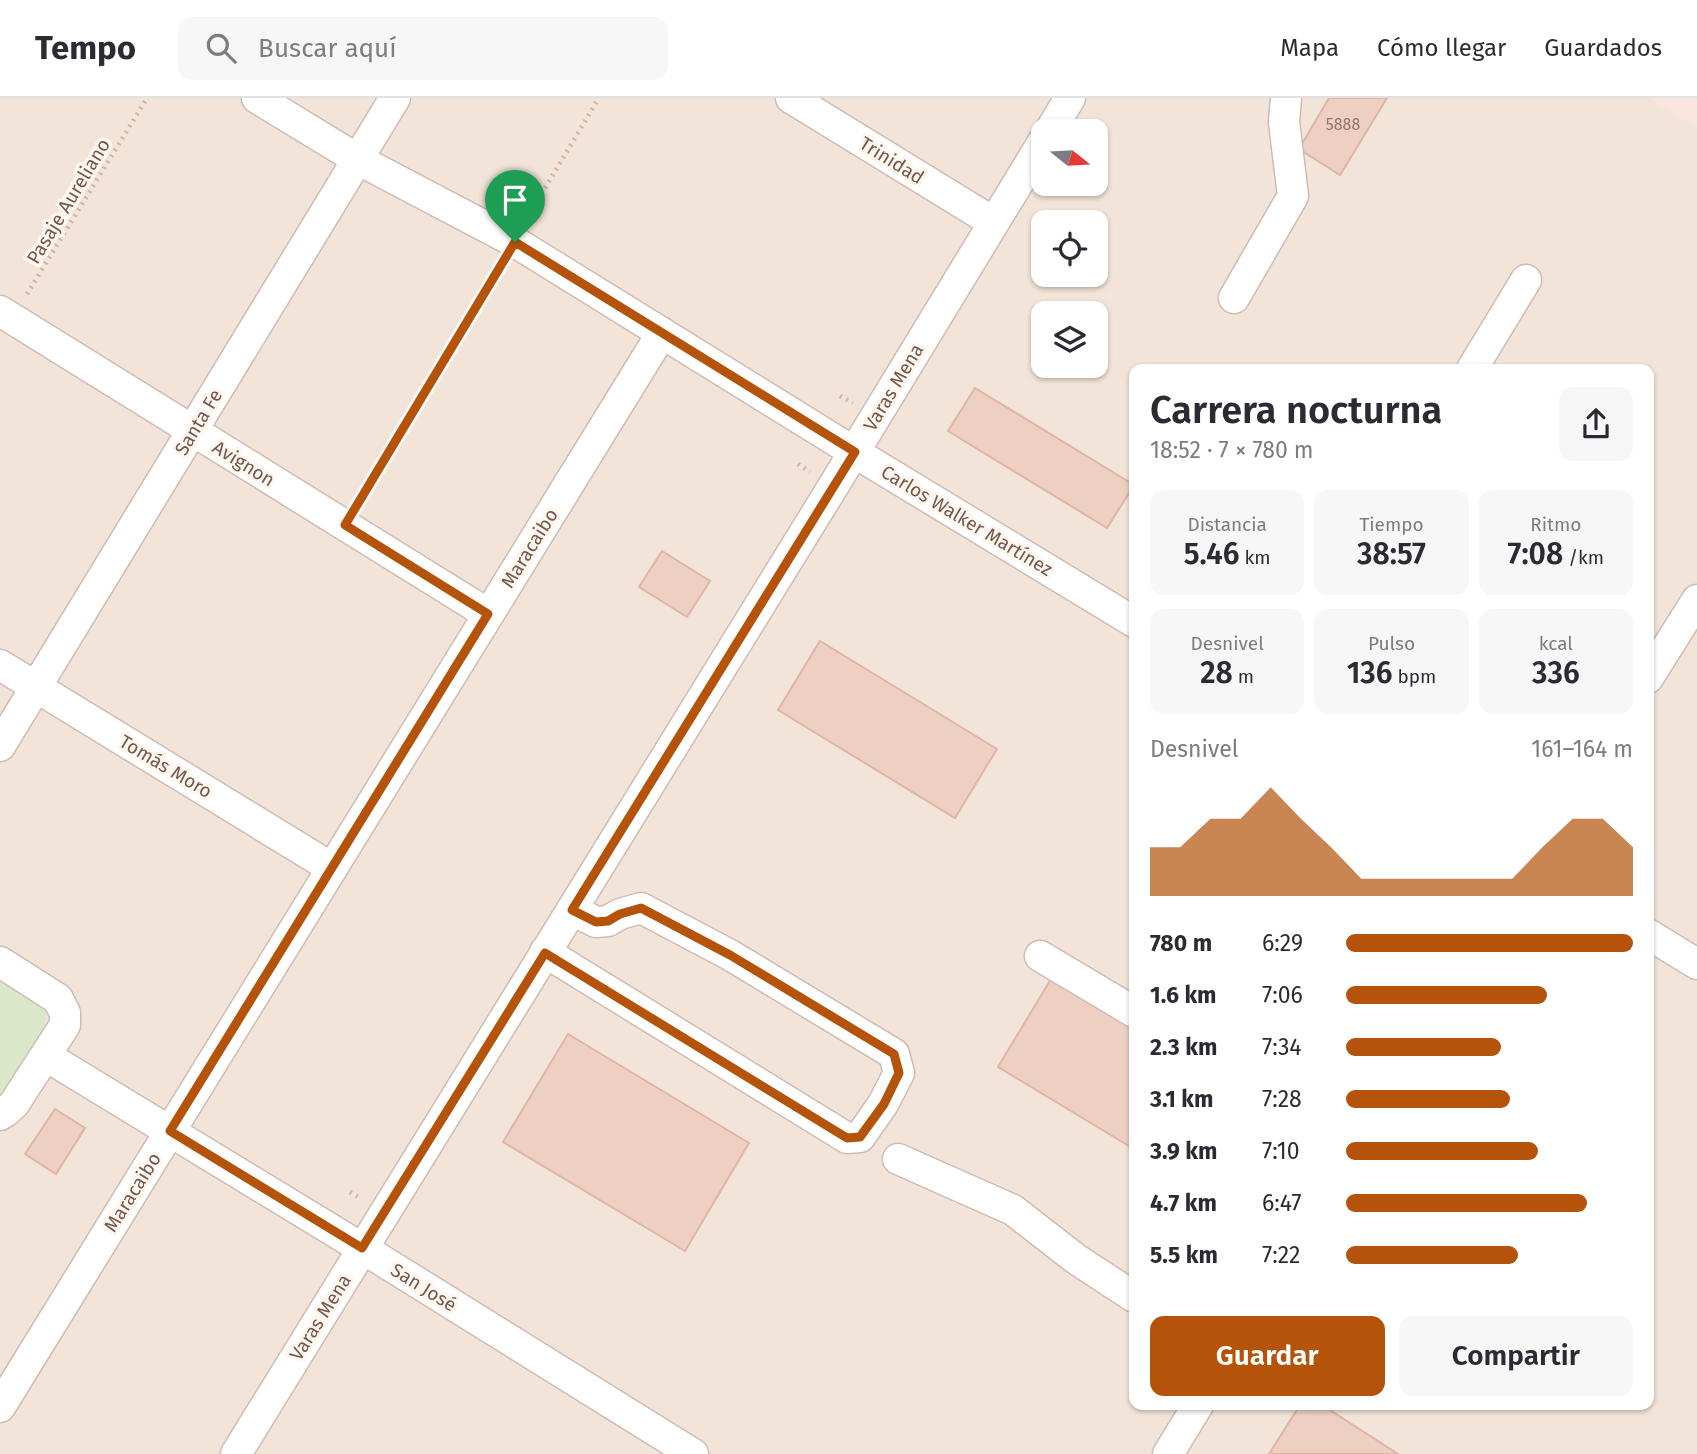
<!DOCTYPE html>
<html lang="es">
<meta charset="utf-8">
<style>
:root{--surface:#fff;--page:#f7f7f7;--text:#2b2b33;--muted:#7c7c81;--line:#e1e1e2;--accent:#b45309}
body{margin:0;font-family:"Fira Sans",sans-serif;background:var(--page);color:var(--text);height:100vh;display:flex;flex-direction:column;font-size:26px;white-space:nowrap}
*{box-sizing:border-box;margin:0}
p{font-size:23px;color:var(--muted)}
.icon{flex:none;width:38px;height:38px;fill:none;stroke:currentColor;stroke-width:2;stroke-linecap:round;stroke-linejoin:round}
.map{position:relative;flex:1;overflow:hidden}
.sheet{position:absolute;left:1129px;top:266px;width:525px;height:1046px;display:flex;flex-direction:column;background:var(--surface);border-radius:14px;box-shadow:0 2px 5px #0004}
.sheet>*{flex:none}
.needle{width:46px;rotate:108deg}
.controls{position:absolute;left:1031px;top:21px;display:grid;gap:14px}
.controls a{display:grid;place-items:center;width:77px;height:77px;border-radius:14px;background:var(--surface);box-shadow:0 2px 5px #0004;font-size:35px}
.pin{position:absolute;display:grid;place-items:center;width:60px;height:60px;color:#fff;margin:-72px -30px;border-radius:50% 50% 50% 0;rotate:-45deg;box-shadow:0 0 7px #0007}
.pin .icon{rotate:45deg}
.round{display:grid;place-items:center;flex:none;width:74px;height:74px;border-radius:14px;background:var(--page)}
.headline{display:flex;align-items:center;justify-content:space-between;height:119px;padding:0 21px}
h1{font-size:38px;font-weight:600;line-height:52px}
.metrics{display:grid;grid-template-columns:repeat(3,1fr);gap:10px;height:119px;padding:7px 21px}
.metrics div{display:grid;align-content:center;border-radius:14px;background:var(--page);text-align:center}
.metrics b{font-size:30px;font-weight:600}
.metrics small{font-size:19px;font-weight:400}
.metrics p{font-size:19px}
.chart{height:196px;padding:14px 21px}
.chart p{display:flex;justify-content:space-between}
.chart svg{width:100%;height:126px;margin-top:7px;fill:var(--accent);opacity:.7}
.cta{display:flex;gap:14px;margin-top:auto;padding:14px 21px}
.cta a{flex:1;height:80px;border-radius:14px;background:var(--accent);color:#fff;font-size:28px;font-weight:600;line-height:80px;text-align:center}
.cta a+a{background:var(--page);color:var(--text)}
ul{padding:0 21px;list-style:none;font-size:23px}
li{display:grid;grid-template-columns:112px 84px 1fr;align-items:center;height:52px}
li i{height:18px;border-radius:9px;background:var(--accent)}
header{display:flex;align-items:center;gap:42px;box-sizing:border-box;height:98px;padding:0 35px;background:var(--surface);border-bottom:2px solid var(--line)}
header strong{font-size:33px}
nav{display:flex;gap:38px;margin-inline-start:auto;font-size:24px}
.search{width:490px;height:63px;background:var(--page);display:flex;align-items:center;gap:18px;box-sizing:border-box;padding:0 24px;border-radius:14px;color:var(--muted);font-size:26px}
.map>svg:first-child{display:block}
.residential{fill:#f2e4d8;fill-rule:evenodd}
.commercial{fill:#fae4de}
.green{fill:#d8e8c8}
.building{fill:#eed0c3;stroke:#e0b5a5;stroke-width:2}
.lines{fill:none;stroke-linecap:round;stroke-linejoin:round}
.minor-casing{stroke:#cfbcb3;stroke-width:33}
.path{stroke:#d4b3a6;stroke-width:4.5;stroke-dasharray:2 5;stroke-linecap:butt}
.minor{stroke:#fff;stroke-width:30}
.route-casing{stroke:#fff;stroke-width:14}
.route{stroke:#b45309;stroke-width:9}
.labels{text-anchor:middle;stroke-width:7;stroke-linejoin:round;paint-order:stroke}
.number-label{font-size:16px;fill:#92766c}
.street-label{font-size:19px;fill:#74584f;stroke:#fef7f0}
</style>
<header>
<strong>Tempo</strong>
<div class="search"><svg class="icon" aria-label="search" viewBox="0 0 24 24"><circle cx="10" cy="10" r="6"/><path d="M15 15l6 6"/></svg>Buscar aquí</div>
<nav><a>Mapa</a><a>Cómo llegar</a><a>Guardados</a></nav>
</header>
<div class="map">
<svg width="1697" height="1356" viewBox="0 0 1697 1356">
<rect width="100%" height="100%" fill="#fbf2e9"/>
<path class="residential" d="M0 0H1697V1356H0ZM1043 33H1096V86H1043ZM1043 124H1096V177H1043ZM1043 215H1096V268H1043ZM1134 271H1648V1307H1134Z"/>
<polygon class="commercial" points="1648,0 1697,0 1697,30"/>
<path class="green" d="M0 883C11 890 39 902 45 913 54 930 15 978 5 993L0 996Z"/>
<g class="building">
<polygon points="1329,0 1387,0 1340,77 1299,51"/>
<polygon points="975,290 1134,387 1107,430 948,333"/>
<polygon points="662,453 710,483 687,519 639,489"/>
<polygon points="820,543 997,651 955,720 778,612"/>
<polygon points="1051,881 1134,931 1134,1051 998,969"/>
<polygon points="568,936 749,1045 685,1153 503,1044"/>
<polygon points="55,1011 85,1030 56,1076 25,1056"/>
<polygon points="1300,1307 1322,1307 1398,1356 1269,1356"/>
</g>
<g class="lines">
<g class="minor-casing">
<g id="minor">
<polyline points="257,0 357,61 515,144 854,354 1134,524"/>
<polyline points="791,0 993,124"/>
<polyline points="1050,33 1070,0"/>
<polyline points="1234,200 1293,98 1284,24 1286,0"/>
<polyline points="0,213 488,516"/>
<polyline points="1472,271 1526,182"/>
<polyline points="0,567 332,770"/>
<polyline points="1648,580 1697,502"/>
<polyline points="0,648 395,0"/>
<polyline points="1648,836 1697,866"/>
<polyline points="545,854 847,1040 860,1039 883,1006 899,975 894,956 730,857 641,810 620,816 608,823 596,824 572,812"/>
<polyline points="1040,858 1134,914"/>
<polyline points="0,864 58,901 65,915 65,927 14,1006 5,1014 0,1017"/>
<polyline points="46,958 378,1160 693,1356"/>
<polyline points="898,1061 1013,1112 1076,1161 1134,1199"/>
<polyline points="0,1309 662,235"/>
<polyline points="236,1356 834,387 1043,44"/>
<polyline points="1168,1356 1198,1307"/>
</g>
</g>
<g class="path">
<polyline points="527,120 599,0"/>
<polyline points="27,196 147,0"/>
<polyline points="840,298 853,305"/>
<polyline points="798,366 810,374"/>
<polyline points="359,403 501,167"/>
<polyline points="350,1094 360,1100"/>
</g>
<use href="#minor" class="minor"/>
</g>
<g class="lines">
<g class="route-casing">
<polygon id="route" points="515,144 855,354 572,812 596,824 608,823 620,816 641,810 730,857 894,956 899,975 884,1006 860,1039 847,1040 545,855 362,1150 170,1033 488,516 345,427"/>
</g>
<use href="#route" class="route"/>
</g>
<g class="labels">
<g class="number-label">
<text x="1343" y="32">5888</text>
</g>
<g class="street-label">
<text transform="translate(892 62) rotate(32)" y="7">Trinidad</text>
<text transform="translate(68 103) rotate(-59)" y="7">Pasaje Aureliano</text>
<text transform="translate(893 289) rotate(-59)" y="7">Varas Mena</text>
<text transform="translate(198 324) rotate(-59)" y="7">Santa Fe</text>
<text transform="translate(244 365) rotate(32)" y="7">Avignon</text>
<text transform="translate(967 422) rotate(31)" y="7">Carlos Walker Martínez</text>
<text transform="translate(529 450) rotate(-58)" y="7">Maracaibo</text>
<text transform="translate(166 668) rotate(31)" y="7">Tomás Moro</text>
<text transform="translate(132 1094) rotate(-58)" y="7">Maracaibo</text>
<text transform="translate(424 1189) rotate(32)" y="7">San José</text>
<text transform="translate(320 1219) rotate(-58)" y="7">Varas Mena</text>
</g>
</g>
</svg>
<div class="controls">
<a><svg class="needle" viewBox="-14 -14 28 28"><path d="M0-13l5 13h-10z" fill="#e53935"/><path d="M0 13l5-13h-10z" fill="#7c7c81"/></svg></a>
<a><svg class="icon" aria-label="locate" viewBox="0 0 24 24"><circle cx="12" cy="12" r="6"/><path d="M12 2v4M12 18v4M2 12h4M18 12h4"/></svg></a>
<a><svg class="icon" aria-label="layers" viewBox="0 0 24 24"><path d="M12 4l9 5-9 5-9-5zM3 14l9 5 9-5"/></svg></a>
</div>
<div class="pin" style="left:515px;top:144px;background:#1e9e55"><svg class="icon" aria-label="arrive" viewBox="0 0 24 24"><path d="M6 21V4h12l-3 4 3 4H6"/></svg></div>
<section class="sheet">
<div class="headline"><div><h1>Carrera nocturna</h1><p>18:52 · 7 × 780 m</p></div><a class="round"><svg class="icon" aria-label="share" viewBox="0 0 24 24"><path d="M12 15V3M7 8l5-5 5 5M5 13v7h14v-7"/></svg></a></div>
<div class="metrics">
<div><p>Distancia</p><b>5.46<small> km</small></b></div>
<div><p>Tiempo</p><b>38:57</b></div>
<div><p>Ritmo</p><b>7:08<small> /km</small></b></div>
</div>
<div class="metrics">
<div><p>Desnivel</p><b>28<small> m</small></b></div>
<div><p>Pulso</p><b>136<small> bpm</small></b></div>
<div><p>kcal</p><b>336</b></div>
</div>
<div class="chart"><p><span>Desnivel</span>161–164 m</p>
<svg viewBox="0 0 160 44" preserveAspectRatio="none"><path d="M0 44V27L10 27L20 17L30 17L40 6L50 17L60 27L70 38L80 38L90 38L100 38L110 38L120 38L130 27L140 17L150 17L160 27V44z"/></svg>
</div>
<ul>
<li><b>780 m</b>6:29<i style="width:100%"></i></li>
<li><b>1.6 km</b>7:06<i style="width:70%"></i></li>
<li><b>2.3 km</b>7:34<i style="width:54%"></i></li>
<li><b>3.1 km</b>7:28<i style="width:57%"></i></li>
<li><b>3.9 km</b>7:10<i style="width:67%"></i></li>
<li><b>4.7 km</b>6:47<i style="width:84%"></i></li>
<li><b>5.5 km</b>7:22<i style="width:60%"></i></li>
</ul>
<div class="cta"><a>Guardar</a><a>Compartir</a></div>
</section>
</div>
